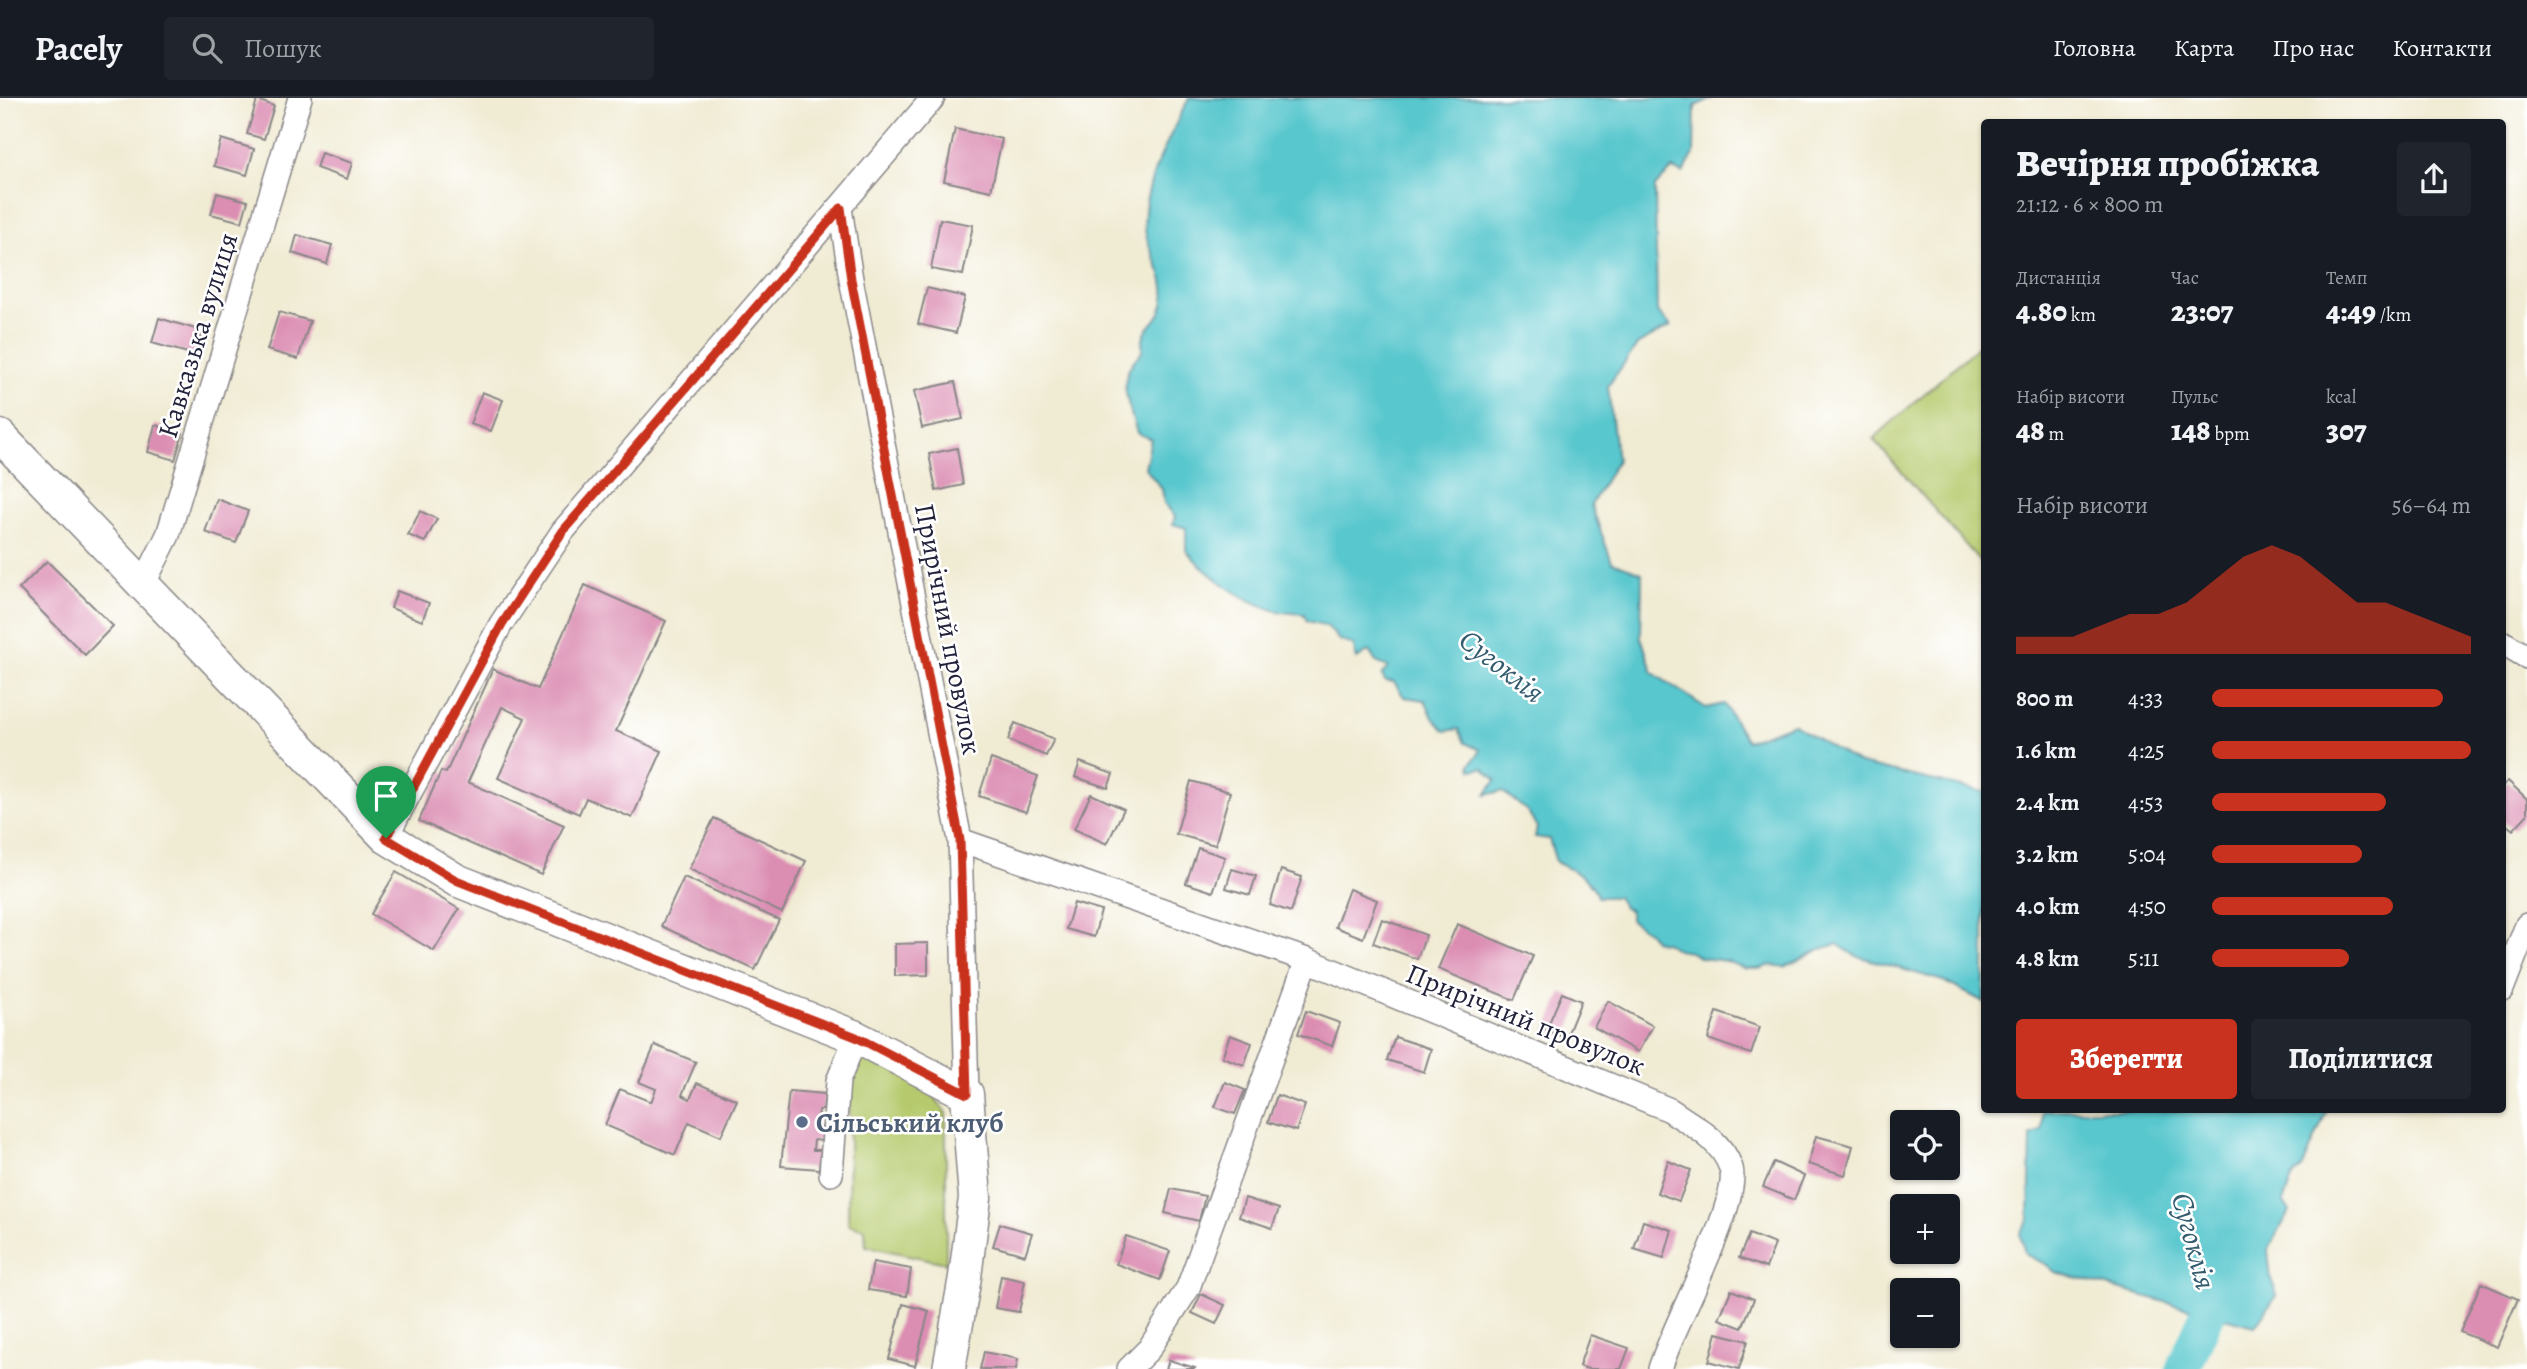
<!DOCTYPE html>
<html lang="uk">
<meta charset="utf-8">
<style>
:root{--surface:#171b24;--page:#20242c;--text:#f1f3f6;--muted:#9ea1a6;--line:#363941;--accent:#c8321e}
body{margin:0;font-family:Alegreya,serif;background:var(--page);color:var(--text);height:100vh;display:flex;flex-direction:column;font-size:26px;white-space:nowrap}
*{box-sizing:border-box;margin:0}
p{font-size:23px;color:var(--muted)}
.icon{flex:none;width:38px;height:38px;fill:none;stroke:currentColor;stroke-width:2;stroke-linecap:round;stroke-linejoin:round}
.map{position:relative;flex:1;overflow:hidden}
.details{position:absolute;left:1981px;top:21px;width:525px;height:994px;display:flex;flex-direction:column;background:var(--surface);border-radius:7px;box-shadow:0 2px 5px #0004}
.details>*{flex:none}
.fabs{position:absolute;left:1890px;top:1012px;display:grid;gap:14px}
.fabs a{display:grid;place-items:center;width:70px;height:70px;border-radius:7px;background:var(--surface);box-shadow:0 2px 5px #0004;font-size:35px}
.pin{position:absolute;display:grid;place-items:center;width:60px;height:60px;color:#fff;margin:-72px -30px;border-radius:50% 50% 50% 0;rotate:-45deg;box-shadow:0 0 7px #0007}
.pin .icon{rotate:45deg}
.round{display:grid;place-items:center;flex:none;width:74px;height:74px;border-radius:7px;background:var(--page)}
.headline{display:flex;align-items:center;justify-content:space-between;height:119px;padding:0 35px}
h1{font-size:38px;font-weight:800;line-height:52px}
.metrics{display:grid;grid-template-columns:repeat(3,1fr);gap:10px;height:119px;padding:7px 35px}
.metrics div{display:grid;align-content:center}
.metrics b{font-size:30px;font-weight:800}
.metrics small{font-size:19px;font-weight:400}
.metrics p{font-size:19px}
.chart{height:196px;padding:14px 35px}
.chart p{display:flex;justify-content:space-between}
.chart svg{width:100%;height:126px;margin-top:7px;fill:var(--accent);opacity:.7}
.cta{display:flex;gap:14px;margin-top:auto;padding:14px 35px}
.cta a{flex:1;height:80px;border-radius:7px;background:var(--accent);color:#fff;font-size:28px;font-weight:800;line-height:80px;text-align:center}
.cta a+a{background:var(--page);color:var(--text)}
ul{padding:0 35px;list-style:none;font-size:23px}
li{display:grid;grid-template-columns:112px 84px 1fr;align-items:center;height:52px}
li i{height:18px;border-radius:9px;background:var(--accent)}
header{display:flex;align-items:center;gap:42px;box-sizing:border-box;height:98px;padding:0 35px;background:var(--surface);border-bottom:2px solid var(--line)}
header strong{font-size:33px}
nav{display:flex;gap:38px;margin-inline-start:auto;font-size:24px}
.search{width:490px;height:63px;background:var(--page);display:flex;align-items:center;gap:18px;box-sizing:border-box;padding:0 24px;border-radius:7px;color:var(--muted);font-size:26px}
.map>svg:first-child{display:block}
.green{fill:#b6ca6d;stroke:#6c7654;stroke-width:2}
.water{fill:#59c7ce;stroke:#3e7484;stroke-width:2}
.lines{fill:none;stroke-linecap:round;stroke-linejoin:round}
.river{stroke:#59c7ce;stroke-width:35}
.building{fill:#db8db2}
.street-casing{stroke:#898687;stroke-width:26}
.secondary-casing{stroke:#898687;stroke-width:35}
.street{stroke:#fff;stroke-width:23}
.secondary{stroke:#fff;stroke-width:32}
.route-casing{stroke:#fff;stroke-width:14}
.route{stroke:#c8321e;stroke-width:9}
.service-dot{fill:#5c6f8a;stroke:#fff;stroke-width:2.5}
.labels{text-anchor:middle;stroke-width:5;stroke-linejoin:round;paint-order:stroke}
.street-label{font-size:28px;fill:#22223b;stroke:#fff}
.service-label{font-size:28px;font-weight:bold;fill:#4e5e75;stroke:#fff;text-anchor:start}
.water-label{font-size:30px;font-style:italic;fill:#355c6e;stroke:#fff}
</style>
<header>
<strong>Pacely</strong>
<div class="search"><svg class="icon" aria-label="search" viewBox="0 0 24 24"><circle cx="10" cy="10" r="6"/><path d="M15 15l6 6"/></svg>Пошук</div>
<nav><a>Головна</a><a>Карта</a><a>Про нас</a><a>Контакти</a></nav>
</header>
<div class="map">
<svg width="2527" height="1271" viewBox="0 0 2527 1271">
<rect width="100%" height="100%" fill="#fff"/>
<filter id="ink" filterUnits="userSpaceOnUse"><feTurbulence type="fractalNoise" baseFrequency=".0143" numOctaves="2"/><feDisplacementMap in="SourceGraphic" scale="14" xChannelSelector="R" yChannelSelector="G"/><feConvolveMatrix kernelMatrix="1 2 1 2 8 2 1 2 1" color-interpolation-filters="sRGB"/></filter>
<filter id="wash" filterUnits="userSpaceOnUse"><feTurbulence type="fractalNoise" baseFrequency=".00686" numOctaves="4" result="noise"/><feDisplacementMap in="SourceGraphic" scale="28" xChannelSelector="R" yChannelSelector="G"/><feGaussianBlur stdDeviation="1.57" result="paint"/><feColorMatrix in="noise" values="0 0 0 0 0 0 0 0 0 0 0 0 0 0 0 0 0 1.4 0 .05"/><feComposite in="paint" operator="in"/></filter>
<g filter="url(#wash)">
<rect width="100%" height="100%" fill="#f0ebd3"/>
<g class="green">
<polygon points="1984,243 1984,468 1873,341"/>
<polygon points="863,954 927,988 946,1015 946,1165 866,1148 865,1131 848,1126 850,969"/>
</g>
<g class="water">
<path d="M1189 0H1713L1695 8 1694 56 1683 75 1672 71 1655 89 1657 214 1671 228 1638 246 1608 288 1617 362 1591 407 1612 464 1642 475 1641 539 1653 575 1706 610 1724 606 1747 643 1793 626 1860 666 1984 694V904L1943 883 1854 857 1837 846 1821 851 1785 869 1771 867 1759 871H1745L1727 863 1701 860 1690 854 1677 852 1667 845 1654 842 1649 834 1630 822V812L1624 810 1617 799H1597C1594 781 1571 772 1556 764L1549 741 1535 739 1537 729 1526 712 1502 693 1486 697 1496 682 1483 670 1472 672 1470 667 1481 652 1465 645 1459 631 1445 633 1433 620 1425 602 1404 599 1394 584 1385 583 1382 577 1388 569 1376 564 1369 553 1357 561 1353 547 1339 542 1327 528 1307 523 1304 516C1295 515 1285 515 1277 513 1242 503 1209 479 1186 452V430L1173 426 1175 418 1164 405 1162 391 1145 370 1151 341 1137 335C1128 304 1114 279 1142 254 1141 226 1158 228 1163 207 1170 178 1148 158 1145 131 1140 89 1171 37 1189 0Z"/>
<polygon points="2043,1012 2327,1012 2303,1069 2293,1079 2283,1104 2290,1113 2268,1152 2271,1181 2277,1197 2255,1228 2055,1174 2047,1167 2025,1156 2020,1135 2029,1121 2031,1038 2042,1032"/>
</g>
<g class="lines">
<polyline class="river" points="2183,1271 2211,1208 2201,1170"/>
</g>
<g id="blocks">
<g class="building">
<polygon points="257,2 274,8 264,41 247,36"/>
<polygon points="955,31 1002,41 991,93 944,83"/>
<polygon points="221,41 254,51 247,77 214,68"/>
<polygon points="321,55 352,65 347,81 316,70"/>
<polygon points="217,95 248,103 242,124 211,116"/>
<polygon points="940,121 973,127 963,177 931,171"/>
<polygon points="297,137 332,147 327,166 292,155"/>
<polygon points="927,190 965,199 956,235 918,226"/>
<polygon points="279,214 310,223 298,261 267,252"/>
<polygon points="159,220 202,233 195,257 152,245"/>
<polygon points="955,284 963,321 922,330 914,293"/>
<polygon points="482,294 503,302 491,333 470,326"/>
<polygon points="155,327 183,335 175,362 148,354"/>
<polygon points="957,350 963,387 936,393 929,356"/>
<polygon points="217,401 248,413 236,445 205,434"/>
<polygon points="420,413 437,421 425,444 408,437"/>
<polygon points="47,463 113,528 85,557 19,491"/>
<polygon points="585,487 666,523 616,633 662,653 632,720 586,700 579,716 498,680 525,620 502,609 468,684 564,727 541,777 419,723 441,673 446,675 493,571 538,591"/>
<polygon points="397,493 429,505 422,523 391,510"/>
<polygon points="1015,625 1054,641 1046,658 1008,642"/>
<polygon points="991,661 1038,678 1026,714 979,698"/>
<polygon points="1080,664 1113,676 1108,690 1075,679"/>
<polygon points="1191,683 1230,694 1215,747 1176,736"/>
<polygon points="2508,683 2527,701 2527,717 2513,732 2502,723 2502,688"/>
<polygon points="1091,696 1124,711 1107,746 1074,731"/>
<polygon points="714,720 806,763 782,815 689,771"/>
<polygon points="1198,750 1225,759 1213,794 1186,785"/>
<polygon points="1232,771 1256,778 1250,797 1226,790"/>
<polygon points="1281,772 1302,779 1291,814 1270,807"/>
<polygon points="396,774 459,811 434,853 371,816"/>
<polygon points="684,779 779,822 755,872 661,828"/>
<polygon points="1349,791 1377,802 1363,840 1335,829"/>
<polygon points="1074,805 1101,813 1094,839 1066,831"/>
<polygon points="1382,821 1426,837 1417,861 1373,845"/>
<polygon points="1457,826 1533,858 1514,902 1438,871"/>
<polygon points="928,845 928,877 895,878 895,846"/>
<polygon points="1562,895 1581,903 1566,940 1546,932"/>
<polygon points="1608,903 1653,928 1638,954 1594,929"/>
<polygon points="1306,913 1340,925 1332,948 1298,936"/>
<polygon points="1717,914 1760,929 1751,956 1708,941"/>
<polygon points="1230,937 1252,945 1244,967 1222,959"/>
<polygon points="1395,939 1431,951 1424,974 1387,962"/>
<polygon points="655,947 696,964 682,997 690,1001 697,985 737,1002 721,1038 689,1024 675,1057 605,1027 620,991 651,1004 656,991 639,984"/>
<polygon points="1225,984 1245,992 1235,1016 1215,1009"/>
<polygon points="789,993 825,996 823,1012 819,1012 817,1029 825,1030 823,1043 814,1042 813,1052 821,1052 819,1071 781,1068"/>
<polygon points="1277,997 1305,1007 1296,1033 1268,1024"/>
<polygon points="1816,1038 1853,1048 1845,1077 1808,1066"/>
<polygon points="1668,1063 1691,1072 1679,1103 1657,1095"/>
<polygon points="1774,1064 1804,1078 1794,1102 1763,1089"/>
<polygon points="1171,1091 1205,1098 1199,1123 1165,1115"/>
<polygon points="1245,1100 1279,1111 1272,1130 1239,1119"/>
<polygon points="1643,1123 1672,1132 1664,1160 1634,1151"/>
<polygon points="1000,1126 1032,1135 1025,1157 993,1148"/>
<polygon points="1749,1136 1775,1146 1766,1170 1739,1160"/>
<polygon points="1126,1138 1170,1153 1160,1182 1116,1166"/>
<polygon points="873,1164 911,1171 907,1198 868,1192"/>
<polygon points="1001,1178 1025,1183 1019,1214 995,1210"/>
<polygon points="2481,1185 2518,1201 2497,1249 2460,1234"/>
<polygon points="1731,1192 1754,1201 1742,1230 1719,1221"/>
<polygon points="1201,1196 1225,1207 1216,1226 1192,1215"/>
<polygon points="903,1206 929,1213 915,1268 889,1261"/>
<polygon points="1717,1235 1748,1243 1739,1271 1709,1263"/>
<polygon points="1590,1237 1629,1250 1621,1271 1588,1271 1579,1268"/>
<polygon points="984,1254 1018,1261 1016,1271 980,1271"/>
<polygon points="1169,1262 1195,1270 1194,1271 1166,1271"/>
</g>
</g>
</g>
<g filter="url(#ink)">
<use href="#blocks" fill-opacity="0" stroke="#898687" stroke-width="2"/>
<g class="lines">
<g class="street-casing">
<g id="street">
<polyline points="840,110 851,181 960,742 1307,862 1188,1190 1149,1251 1129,1271"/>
<polyline points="143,487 168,437 300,0"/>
<polyline points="2502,544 2527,559"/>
<polyline points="386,739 501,526 563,433 933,0"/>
<polyline points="960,742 967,996"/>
<path d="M1307 862 1670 1012C1693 1028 1721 1041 1731 1070 1742 1103 1671 1231 1660 1271"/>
<polyline points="2502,891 2527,827"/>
<polyline points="831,1076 838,983 856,939"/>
</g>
</g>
<g class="secondary-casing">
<polyline id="secondary" points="0,338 386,739 456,782 856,939 967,996 975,1100 965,1179 949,1271"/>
</g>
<use href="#street" class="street"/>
<use href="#secondary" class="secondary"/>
</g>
</g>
<g class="lines" filter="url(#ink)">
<g class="route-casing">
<polygon id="route" points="841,110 851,181 960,742 967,996 856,939 456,782 386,740 502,526 563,433"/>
</g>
<use href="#route" class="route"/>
</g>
<circle class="service-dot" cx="802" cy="1024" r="7"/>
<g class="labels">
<g class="street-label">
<text transform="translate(197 237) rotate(-73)" y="10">Кавказька вулиця</text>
<text transform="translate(949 531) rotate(79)" y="10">Прирічний провулок</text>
<text transform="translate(1526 921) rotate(22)" y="10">Прирічний провулок</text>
</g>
<g class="service-label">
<text x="816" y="1034">Сільський клуб</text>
</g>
<g class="water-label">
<text transform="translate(1502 568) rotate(38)" y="10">Сугоклія</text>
<text transform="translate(2194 1143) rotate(75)" y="10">Сугоклія</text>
</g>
</g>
</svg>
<div class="fabs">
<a><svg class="icon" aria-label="locate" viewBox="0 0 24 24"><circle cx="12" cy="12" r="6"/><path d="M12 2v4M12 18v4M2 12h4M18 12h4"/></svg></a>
<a>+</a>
<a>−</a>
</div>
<div class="pin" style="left:386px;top:740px;background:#1e9e55"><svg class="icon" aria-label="arrive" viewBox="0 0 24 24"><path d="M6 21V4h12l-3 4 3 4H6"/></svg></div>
<section class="details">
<div class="headline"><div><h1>Вечірня пробіжка</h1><p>21:12 · 6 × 800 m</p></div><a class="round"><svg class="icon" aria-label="share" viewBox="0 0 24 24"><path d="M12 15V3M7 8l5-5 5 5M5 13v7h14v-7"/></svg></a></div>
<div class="metrics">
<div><p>Дистанція</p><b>4.80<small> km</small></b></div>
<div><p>Час</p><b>23:07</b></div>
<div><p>Темп</p><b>4:49<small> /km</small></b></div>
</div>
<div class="metrics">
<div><p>Набір висоти</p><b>48<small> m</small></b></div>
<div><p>Пульс</p><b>148<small> bpm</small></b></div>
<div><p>kcal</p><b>307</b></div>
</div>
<div class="chart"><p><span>Набір висоти</span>56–64 m</p>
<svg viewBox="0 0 160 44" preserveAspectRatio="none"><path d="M0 44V38L10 38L20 38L30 34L40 30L50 30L60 26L70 18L80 10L90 6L100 10L110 18L120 26L130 26L140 30L150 34L160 38V44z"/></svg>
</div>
<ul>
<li><b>800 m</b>4:33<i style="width:89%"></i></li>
<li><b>1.6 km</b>4:25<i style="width:100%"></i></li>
<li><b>2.4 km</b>4:53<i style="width:67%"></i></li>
<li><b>3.2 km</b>5:04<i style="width:58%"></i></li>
<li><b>4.0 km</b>4:50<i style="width:70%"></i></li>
<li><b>4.8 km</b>5:11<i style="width:53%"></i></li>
</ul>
<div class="cta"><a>Зберегти</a><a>Поділитися</a></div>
</section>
</div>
